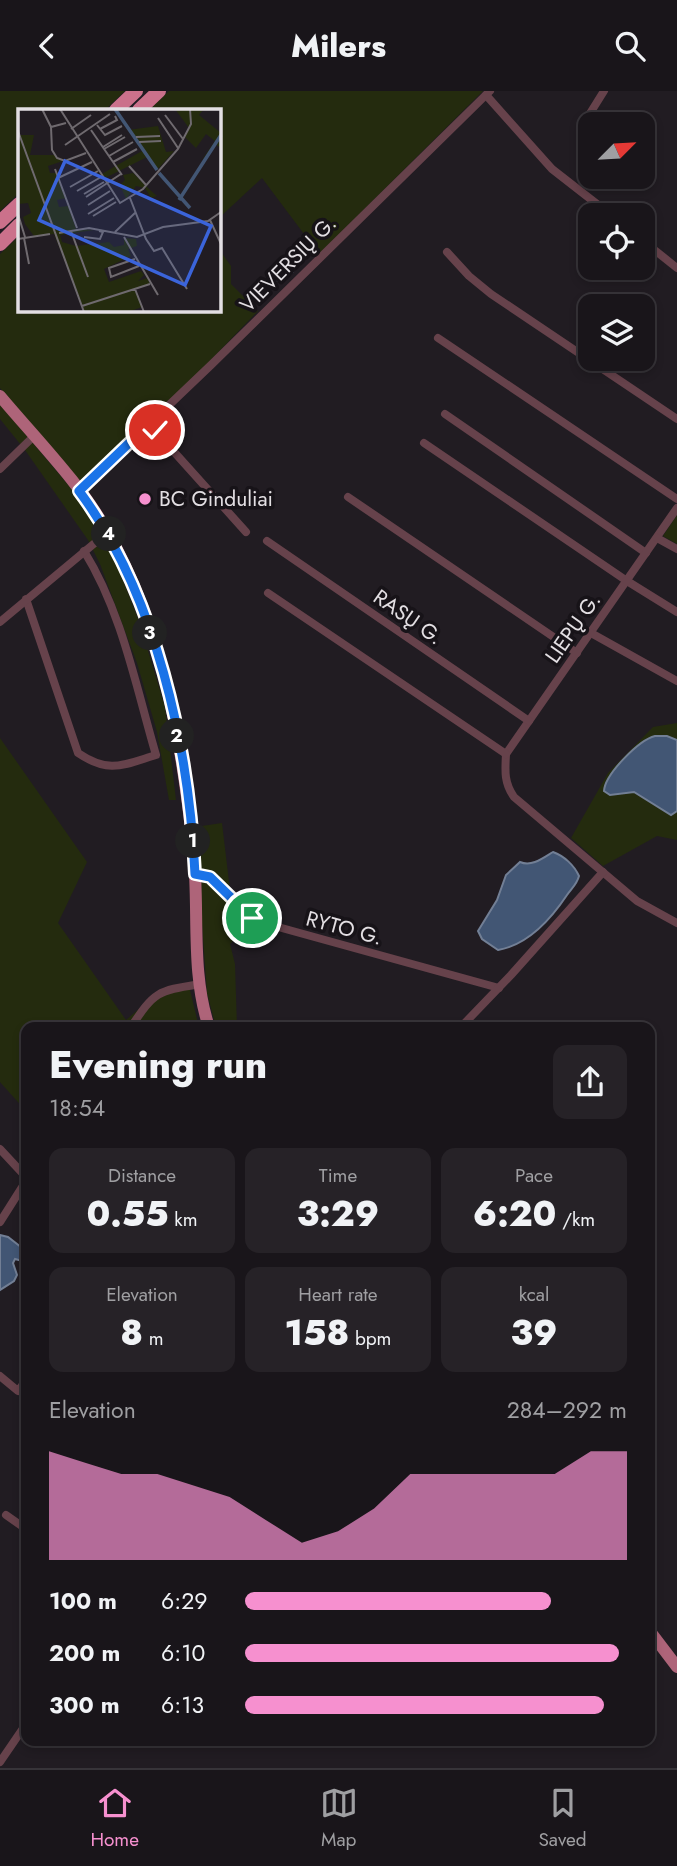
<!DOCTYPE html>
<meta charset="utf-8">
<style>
:root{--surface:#19151a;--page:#262227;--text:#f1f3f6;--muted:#9f9fa2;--line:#373439;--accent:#f690cf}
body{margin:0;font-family:Jost,sans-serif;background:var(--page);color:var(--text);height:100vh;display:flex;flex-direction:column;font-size:26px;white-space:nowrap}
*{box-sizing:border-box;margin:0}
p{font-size:23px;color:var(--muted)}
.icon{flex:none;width:38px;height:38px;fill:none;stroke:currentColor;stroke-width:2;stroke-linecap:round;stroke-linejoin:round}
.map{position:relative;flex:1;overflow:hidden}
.drawer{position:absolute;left:21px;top:931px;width:634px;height:724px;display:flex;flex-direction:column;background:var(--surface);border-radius:14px;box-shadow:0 4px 10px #0003,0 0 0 2px var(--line)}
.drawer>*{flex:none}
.needle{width:46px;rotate:66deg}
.buttons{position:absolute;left:578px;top:21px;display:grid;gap:14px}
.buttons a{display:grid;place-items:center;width:77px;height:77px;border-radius:14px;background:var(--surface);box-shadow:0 4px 10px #0003,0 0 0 2px var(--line);font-size:35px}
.pin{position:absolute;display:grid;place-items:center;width:60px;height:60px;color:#fff;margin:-30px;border:4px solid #fff;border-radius:50%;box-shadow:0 2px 7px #0007}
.km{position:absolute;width:35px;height:35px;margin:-18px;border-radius:50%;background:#222;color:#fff;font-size:19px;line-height:35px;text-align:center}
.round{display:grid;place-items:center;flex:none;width:74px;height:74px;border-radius:14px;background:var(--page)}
.head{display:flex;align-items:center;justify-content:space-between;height:119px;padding:0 28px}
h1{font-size:38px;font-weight:800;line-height:52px}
.metrics{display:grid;grid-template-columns:repeat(3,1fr);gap:10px;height:119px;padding:7px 28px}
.metrics div{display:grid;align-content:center;border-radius:14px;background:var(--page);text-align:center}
.metrics b{font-size:35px;font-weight:800}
.metrics small{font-size:19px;font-weight:400}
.metrics p{font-size:19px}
.chart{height:196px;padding:14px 28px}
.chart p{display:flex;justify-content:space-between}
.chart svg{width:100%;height:126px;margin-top:7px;fill:var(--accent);opacity:.7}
ul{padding:0 28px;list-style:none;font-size:23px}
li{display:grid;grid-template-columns:112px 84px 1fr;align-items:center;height:52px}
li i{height:18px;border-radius:9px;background:var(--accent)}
header{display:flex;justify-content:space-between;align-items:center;height:91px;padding:0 28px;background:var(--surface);font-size:32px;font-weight:800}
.tabs{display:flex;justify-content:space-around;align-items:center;height:98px;border-top:2px solid var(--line);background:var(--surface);font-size:19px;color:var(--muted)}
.tabs a{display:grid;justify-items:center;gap:4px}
.tabs .selected{color:var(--accent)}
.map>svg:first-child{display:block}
.green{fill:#242b0e}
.water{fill:#425674;stroke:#727f95;stroke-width:2}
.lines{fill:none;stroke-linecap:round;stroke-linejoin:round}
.street{stroke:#66424b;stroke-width:8}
.primary{stroke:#ae6479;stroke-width:12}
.highway{stroke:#cb718b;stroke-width:14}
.route-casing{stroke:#fff;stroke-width:14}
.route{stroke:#1a73e8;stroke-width:9}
.poi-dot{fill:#f690cf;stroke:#171318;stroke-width:2.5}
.labels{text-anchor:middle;stroke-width:7;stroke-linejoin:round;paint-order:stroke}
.street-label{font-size:21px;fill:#e3dfe3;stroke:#171318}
.poi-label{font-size:21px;fill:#e3dfe3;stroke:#171318;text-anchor:start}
.inset-river{fill:none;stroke:#425674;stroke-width:3.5}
.inset-road{fill:none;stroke:#6f6a6f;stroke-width:2}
.view{fill:#3b64da;fill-opacity:0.15;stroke:#3b64da;stroke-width:3.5}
.inset-edge{fill:none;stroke:#e3dfe3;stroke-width:3.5}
</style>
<header><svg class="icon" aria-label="back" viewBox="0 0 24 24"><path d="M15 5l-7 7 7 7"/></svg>Milers<svg class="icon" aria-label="search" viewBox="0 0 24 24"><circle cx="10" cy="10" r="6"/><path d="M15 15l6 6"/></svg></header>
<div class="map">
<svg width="677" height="1677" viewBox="0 0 677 1677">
<rect width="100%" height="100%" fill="#211c22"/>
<g class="green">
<polygon points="0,0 125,0 105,19 19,19 19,102 0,120"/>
<polygon points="169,0 483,0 319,163 262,87 219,127 219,19 149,19"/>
<polygon points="19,145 19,219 219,219 219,158 231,175 231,193 258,220 200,280 87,388 77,391 0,297 0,163"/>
<polygon points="0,313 86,415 106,446 139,530 165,616 176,709 169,709 157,641 137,572 100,473 88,449 25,359 0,328"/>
<polygon points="677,424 677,453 663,445"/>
<polygon points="677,632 677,649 667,645 610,704 634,701 675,721 677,720 677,749 657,745 603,775 571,747 608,682 653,636"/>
<polygon points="0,647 87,771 58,832 126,929 155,904 189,895 199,936 26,936 26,1020 0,991"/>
<polygon points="222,732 232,816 243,829 243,840 230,853 235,873 237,936 216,936 207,902 195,736"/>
</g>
<g class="water">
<polygon points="284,168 293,171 293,181 281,190 272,190 268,183 276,180"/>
<path d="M655 645H667L677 649V720L671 724 634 701 610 704 604 700C605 683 639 649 655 645Z"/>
<path d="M553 761C564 765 574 774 579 785 577 793 572 797 567 804 551 828 528 854 498 859L482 848 478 840 497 809 506 784 520 771C532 776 543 767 553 761Z"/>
<polygon points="0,1144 8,1146 26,1160 26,1171 15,1168 13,1172 17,1184 14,1190 0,1199"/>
</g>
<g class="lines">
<g class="street">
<polyline points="486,4 552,78 611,124"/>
<polyline points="589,24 604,0"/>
<polyline points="642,149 677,177"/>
<polyline points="447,161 469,185 491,203 677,328"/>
<polyline points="438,247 677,408"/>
<polyline points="445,323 646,462"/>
<polyline points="149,333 246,441"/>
<polyline points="424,352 627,490 677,521"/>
<polyline points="0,378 34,345"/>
<polyline points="79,400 211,274 490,0"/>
<polyline points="348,406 577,562"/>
<path d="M677 417 506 663C505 680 504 692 514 706L637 810 677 832"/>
<polyline points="657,447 677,458"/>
<polyline points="267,450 529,630"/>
<polyline points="268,502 506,663"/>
<path d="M26 508 78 662C109 683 123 674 156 664 136 596 122 521 84 460"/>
<polyline points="0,531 108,441"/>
<polyline points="591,542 677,590"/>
<path d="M195 783C222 785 237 819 260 831L499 897"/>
<path d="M131 936C155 900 157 900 200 893"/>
<polyline points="461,936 511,884 603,781"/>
<polyline points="0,1058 26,1086"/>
<polyline points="0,1131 26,1090"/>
<polyline points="0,1285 18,1300 26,1289"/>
<polyline points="6,1424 26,1438"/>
<polyline points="0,1671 26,1633"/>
</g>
<g class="primary">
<path d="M0 305C36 348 81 393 108 442 162 537 182 650 193 757 200 816 190 880 209 936"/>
<polyline points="649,1539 677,1576"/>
</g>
<g class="highway">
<polyline points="116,19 136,0"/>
<polyline points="139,19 159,0"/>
<polyline points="0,131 19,113"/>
<polyline points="0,153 19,134"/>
</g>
</g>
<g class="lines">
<g class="route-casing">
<path id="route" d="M155 339 149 333 79 400C156 503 189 655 195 783L210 786 252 827"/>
</g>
<use href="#route" class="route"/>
</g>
<circle class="poi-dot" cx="145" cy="408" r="7"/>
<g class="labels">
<g class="street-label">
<text transform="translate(288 173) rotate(-45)" y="7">VIEVERSIŲ G.</text>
<text transform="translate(408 526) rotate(35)" y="7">RASŲ G.</text>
<text transform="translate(573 537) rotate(-55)" y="7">LIEPŲ G.</text>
<text transform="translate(344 837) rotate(15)" y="7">RYTO G.</text>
</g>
<g class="poi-label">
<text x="159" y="415">BC Ginduliai</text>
</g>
</g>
<g transform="translate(18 18)">
<rect width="203" height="203" fill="#211c22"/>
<path d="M157 0H186L181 6 203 24V39L197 35 183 52 197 32 188 25 178 39 167 28 171 19ZM140 17 148 43 156 42 139 61 129 48 85 70 82 66 124 42 110 21ZM2 26H16L12 46H36L45 52 30 57 32 64H38L48 89 39 91 41 98 50 97 58 120 76 121 42 126 44 133 58 137 91 133 96 138 106 136V129L118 130 119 137 110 140 113 147 86 160 91 173 123 162 126 166 120 172 129 169 132 175 117 180 124 198 110 203H67L36 125 16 127 7 115 5 108 13 104 10 94 0 95ZM115 64 132 81 139 87 133 89 127 79 118 77 108 90 102 76 107 71 105 66Z" fill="#242b0e"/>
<path class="inset-river" d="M97 0 139 61M141 64 172 99M161 91 203 26"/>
<path class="inset-road" d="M24 0 33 18 48 14M42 0 102 94 125 80 160 40 173 15 172 0M147 6 165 30M140 9 160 39M79 16 87 26 104 17M33 18 34 41 39 49 47 52 68 44M53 20 73 6M82 20 99 11 97 7M73 21 104 66M0 22 66 203M118 28 142 27M121 33 143 32M47 36 92 5M85 38 104 26M86 40 107 28M91 47 115 33M95 53 119 40M111 57 128 76M37 60 59 119M40 69 74 53M52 78 80 62M59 82 83 68M66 85 86 73M68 88 103 65M112 89 128 130 136 142 144 139 169 180M70 96 92 82M0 105 7 128M70 105 96 89M75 107 98 93M192 111 203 135M53 122 70 168M97 123 118 103M41 124 71 119 119 128 145 118 190 112 203 103M66 128 82 130 85 123 81 122M106 128 140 186M6 129 11 155M0 130 32 125M117 150 91 159 93 168 121 157M117 180 126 203M64 197 132 175"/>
<path class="view" d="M47 52 193 117 167 176 21 111Z"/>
<rect width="203" height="203" class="inset-edge"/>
</g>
</svg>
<div class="buttons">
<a><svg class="needle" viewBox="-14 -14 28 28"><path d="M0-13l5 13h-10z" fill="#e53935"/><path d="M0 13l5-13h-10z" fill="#9f9fa2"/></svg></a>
<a><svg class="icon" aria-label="locate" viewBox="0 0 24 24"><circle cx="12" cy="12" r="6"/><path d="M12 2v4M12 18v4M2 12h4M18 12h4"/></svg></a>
<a><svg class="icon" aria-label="layers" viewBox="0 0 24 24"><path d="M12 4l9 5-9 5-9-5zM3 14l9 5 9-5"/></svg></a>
</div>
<div class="pin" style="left:252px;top:827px;background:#1e9e55"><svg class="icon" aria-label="arrive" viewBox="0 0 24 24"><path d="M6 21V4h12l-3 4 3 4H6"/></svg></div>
<div class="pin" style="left:155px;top:339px;background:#d93025"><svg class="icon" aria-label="check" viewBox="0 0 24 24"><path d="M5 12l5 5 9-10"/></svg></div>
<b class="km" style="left:193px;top:750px">1</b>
<b class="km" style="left:177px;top:645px">2</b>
<b class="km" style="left:150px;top:542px">3</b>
<b class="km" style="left:109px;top:443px">4</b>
<section class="drawer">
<div class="head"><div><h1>Evening run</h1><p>18:54</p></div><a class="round"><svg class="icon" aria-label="share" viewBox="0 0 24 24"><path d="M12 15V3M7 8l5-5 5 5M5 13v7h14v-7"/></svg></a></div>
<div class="metrics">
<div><p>Distance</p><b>0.55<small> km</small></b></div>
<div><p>Time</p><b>3:29</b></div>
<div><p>Pace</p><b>6:20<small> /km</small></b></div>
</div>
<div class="metrics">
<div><p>Elevation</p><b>8<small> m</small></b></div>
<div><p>Heart rate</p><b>158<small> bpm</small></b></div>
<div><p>kcal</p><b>39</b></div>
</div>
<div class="chart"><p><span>Elevation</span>284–292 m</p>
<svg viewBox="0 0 160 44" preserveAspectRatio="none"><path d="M0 44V6L10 10L20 14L30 14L40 18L50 22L60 30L70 38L80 34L90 26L100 14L110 14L120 14L130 14L140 14L150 6L160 6V44z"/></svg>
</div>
<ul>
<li><b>100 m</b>6:29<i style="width:80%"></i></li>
<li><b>200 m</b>6:10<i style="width:98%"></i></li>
<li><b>300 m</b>6:13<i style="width:94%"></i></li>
</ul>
</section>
</div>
<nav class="tabs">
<a class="selected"><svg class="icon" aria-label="home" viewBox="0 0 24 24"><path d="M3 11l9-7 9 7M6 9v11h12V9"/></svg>Home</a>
<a><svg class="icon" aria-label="map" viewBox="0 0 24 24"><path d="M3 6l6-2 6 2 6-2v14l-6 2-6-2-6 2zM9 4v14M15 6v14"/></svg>Map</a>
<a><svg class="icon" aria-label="saved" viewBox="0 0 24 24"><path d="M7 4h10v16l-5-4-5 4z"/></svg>Saved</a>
</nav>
